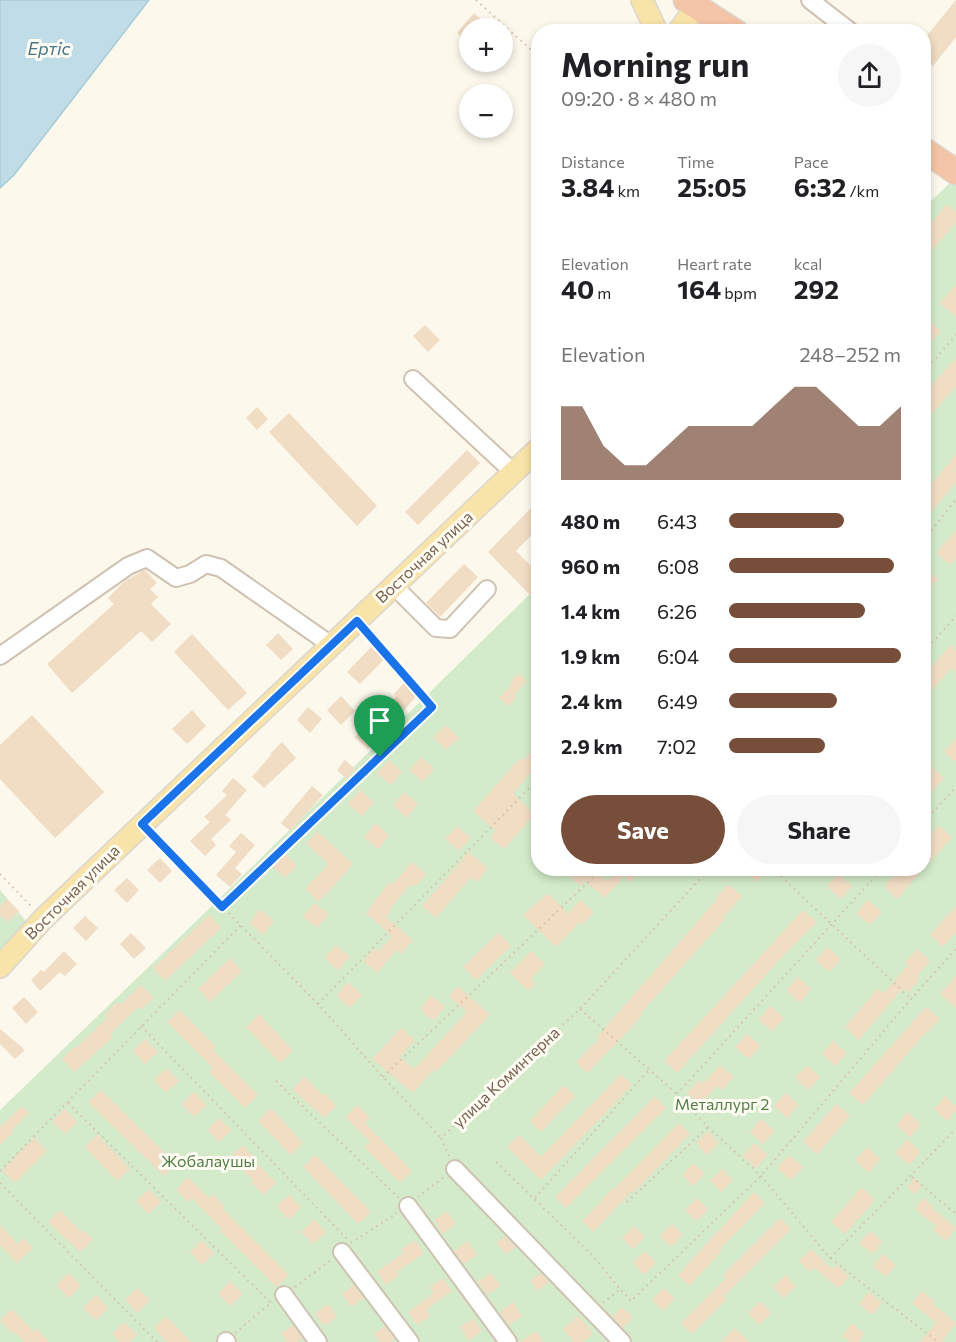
<!DOCTYPE html>
<meta charset="utf-8">
<style>
:root{--surface:#fff;--page:#f6f6f6;--text:#202124;--muted:#757577;--accent:#774e3a}
body{margin:0;font-family:Commissioner,sans-serif;background:var(--page);color:var(--text);height:100vh;display:flex;flex-direction:column;font-size:22px;white-space:nowrap}
*{box-sizing:border-box;margin:0}
p{font-size:20px;color:var(--muted)}
.icon{flex:none;width:33px;height:33px;fill:none;stroke:currentColor;stroke-width:2;stroke-linecap:round;stroke-linejoin:round}
.map{position:relative;flex:1;overflow:hidden}
.drawer{position:absolute;left:531px;top:24px;width:400px;height:852px;display:flex;flex-direction:column;background:var(--surface);border-radius:24px;box-shadow:0 3px 9px #0003}
.drawer>*{flex:none}
.fabs{position:absolute;left:459px;top:18px;display:grid;gap:12px}
.fabs a{display:grid;place-items:center;width:54px;height:54px;border-radius:50%;background:var(--surface);box-shadow:0 3px 9px #0003;font-size:30px}
.pin{position:absolute;display:grid;place-items:center;width:51px;height:51px;color:#fff;margin:-62px -26px;border-radius:50% 50% 50% 0;rotate:-45deg;box-shadow:0 0 6px #0007}
.pin .icon{rotate:45deg}
.round{display:grid;place-items:center;flex:none;width:63px;height:63px;border-radius:32px;background:var(--page)}
.summary{display:flex;align-items:center;justify-content:space-between;height:102px;padding:0 30px}
h1{font-size:33px;font-weight:700;line-height:45px}
.metrics{display:grid;grid-template-columns:repeat(3,1fr);gap:9px;height:102px;padding:6px 30px}
.metrics div{display:grid;align-content:center}
.metrics b{font-size:26px;font-weight:700}
.metrics small{font-size:16px;font-weight:400}
.metrics p{font-size:16px}
.chart{height:168px;padding:12px 30px}
.chart p{display:flex;justify-content:space-between}
.chart svg{width:100%;height:108px;margin-top:6px;fill:var(--accent);opacity:.7}
.primary-button{display:flex;gap:12px;margin-top:auto;padding:12px 30px}
.primary-button a{flex:1;height:69px;border-radius:36px;background:var(--accent);color:#fff;font-size:24px;font-weight:700;line-height:69px;text-align:center}
.primary-button a+a{background:var(--page);color:var(--text)}
ul{padding:0 30px;list-style:none;font-size:20px}
li{display:grid;grid-template-columns:96px 72px 1fr;align-items:center;height:45px}
li i{height:15px;border-radius:8px;background:var(--accent)}
.map>svg:first-child{display:block}
.green{fill:#d3ebca}
.water{fill:#c0dce7;stroke:#a7cbd8;stroke-width:1.5}
.building{fill:#f1dcc4}
.lines{fill:none;stroke-linecap:round;stroke-linejoin:round}
.minor-casing{stroke:#cfc2b1;stroke-width:20}
.major-casing{stroke:#dcd6d1;stroke-width:24}
.highway-casing{stroke:#dcd6d1;stroke-width:27}
.path{stroke:#d7bfa7;stroke-width:2;stroke-dasharray:1.5 4.5;stroke-linecap:butt}
.minor{stroke:#fff;stroke-width:16}
.major{stroke:#f8e4a8;stroke-width:21}
.highway{stroke:#f4c4a6;stroke-width:24}
.route-casing{stroke:#fff;stroke-width:12}
.route{stroke:#1a73e8;stroke-width:8}
.labels{text-anchor:middle;stroke-width:6;stroke-linejoin:round;paint-order:stroke}
.street-label{font-size:16px;fill:#78624e;stroke:#fffcf3}
.park-label{font-size:16px;fill:#507e46;stroke:#fffcf3}
.water-label{font-size:18px;font-style:italic;fill:#48788b;stroke:#fffcf3}
</style>
<div class="map">
<svg width="956" height="1342" viewBox="0 0 956 1342">
<rect width="100%" height="100%" fill="#fcf8ec"/>
<g class="green">
<polygon points="956,177 956,1342 0,1342 0,1110 215,903 538,586 538,868 924,868 924,208"/>
<polygon points="0,890 41,939 0,979"/>
</g>
<polygon class="water" points="0,0 149,0 14,175 0,188"/>
<g class="building">
<polygon points="956,0 956,37 933,66 924,59 924,39"/>
<polygon points="474,13 490,28 470,28 470,44 457,33"/>
<polygon points="947,204 956,212 956,222 924,260 924,232"/>
<polygon points="956,285 956,317 940,303"/>
<polygon points="924,315 941,331 930,344 924,339"/>
<polygon points="425,325 440,340 428,352 413,336"/>
<polygon points="956,358 956,386 924,424 924,394"/>
<polygon points="257,407 268,419 257,430 246,418"/>
<polygon points="289,413 377,506 357,526 269,432"/>
<polygon points="467,450 480,463 418,525 405,512"/>
<polygon points="956,454 956,482 924,521 924,493"/>
<polygon points="538,501 538,528 516,551 538,573 538,603 488,552"/>
<polygon points="956,530 956,558 950,565 936,553"/>
<polygon points="464,564 478,577 440,617 426,603"/>
<polygon points="924,567 938,579 924,595"/>
<polygon points="145,570 157,583 150,589 158,597 151,604 171,624 152,642 141,631 72,693 47,664 114,604 108,598 125,581"/>
<polygon points="278,633 293,649 281,660 266,645"/>
<polygon points="192,634 247,693 228,710 174,652"/>
<polygon points="376,642 389,654 360,684 347,672"/>
<polygon points="951,644 956,649 956,672 951,668 929,694 924,689 924,666 929,670"/>
<polygon points="518,673 527,681 514,695 516,697 508,706 499,698 512,684 510,683"/>
<polygon points="406,681 419,693 400,715 403,717 391,731 388,728 368,749 355,737 366,724 370,727 396,696 394,694"/>
<polygon points="341,696 355,711 341,725 327,710"/>
<polygon points="308,707 322,719 310,733 297,720"/>
<polygon points="192,710 206,726 187,744 172,729"/>
<polygon points="32,715 104,792 55,838 0,779 0,745"/>
<polygon points="445,725 459,737 447,750 433,738"/>
<polygon points="956,738 956,762 944,752"/>
<polygon points="282,742 296,758 264,788 252,777 271,755 270,754"/>
<polygon points="538,744 538,764 513,794 535,814 504,849 490,837 496,831 473,811 520,758 523,761"/>
<polygon points="421,757 434,769 423,782 409,770"/>
<polygon points="345,760 355,769 347,779 337,770"/>
<polygon points="389,760 402,772 391,785 377,773"/>
<polygon points="930,766 944,778 932,792 924,784 924,773"/>
<polygon points="233,778 247,790 225,815 231,820 211,839 216,845 205,856 190,841 210,822 204,817 227,795 222,791"/>
<polygon points="312,786 323,795 290,831 281,823"/>
<polygon points="360,790 374,802 362,816 348,804"/>
<polygon points="404,792 418,804 406,818 393,805"/>
<polygon points="376,823 389,836 378,849 364,837"/>
<polygon points="939,825 952,838 924,868 924,842"/>
<polygon points="457,826 471,838 459,851 445,839"/>
<polygon points="317,831 353,864 319,902 305,889 329,864 306,844"/>
<polygon points="241,833 255,845 235,868 242,874 230,887 216,875 236,852 229,846"/>
<polygon points="469,852 488,868 476,882 471,877 436,918 422,906"/>
<polygon points="284,853 297,865 286,878 272,866"/>
<polygon points="160,858 172,871 160,883 147,870"/>
<polygon points="412,862 426,874 415,887 411,884 389,910 391,912 386,917 413,940 401,954 397,950 377,973 363,961 375,948 379,951 392,936 366,913 389,882 392,885"/>
<polygon points="572,868 593,868 607,881 617,870 615,868 643,868 630,883 624,876 605,898 585,881 581,886 567,874"/>
<polygon points="742,868 769,868 757,882"/>
<polygon points="900,868 924,868 897,899 884,886"/>
<polygon points="838,873 852,886 841,899 827,886"/>
<polygon points="127,878 139,890 127,903 114,890"/>
<polygon points="728,884 742,896 723,918 725,919 640,1014 642,1015 630,1029 587,1073 576,1062 598,1040 596,1038 718,898 717,897"/>
<polygon points="548,893 568,914 580,900 594,912 582,925 579,923 556,947 523,915"/>
<polygon points="7,899 19,911 8,922 0,915 0,906"/>
<polygon points="868,900 882,912 870,925 856,913"/>
<polygon points="315,903 329,915 317,928 303,916"/>
<polygon points="956,906 956,932 943,947 930,935"/>
<polygon points="260,909 274,921 263,935 249,923"/>
<polygon points="803,910 817,922 781,958 677,1073 664,1061"/>
<polygon points="209,915 221,928 165,981 153,968"/>
<polygon points="85,916 98,928 86,941 73,928"/>
<polygon points="131,933 146,948 134,959 120,944"/>
<polygon points="498,933 511,946 476,980 463,967"/>
<polygon points="336,945 350,957 338,970 324,958"/>
<polygon points="827,947 841,959 829,972 816,960"/>
<polygon points="917,949 930,961 917,976 920,979 908,993 903,988 859,1040 845,1027 878,988 884,993 908,965 905,962"/>
<polygon points="64,951 77,964 65,976 60,972 40,991 31,980 41,970 44,972"/>
<polygon points="531,951 545,964 531,979 536,984 528,991 510,973"/>
<polygon points="230,958 242,971 210,1002 198,989"/>
<polygon points="956,976 956,1008 940,994"/>
<polygon points="798,977 811,989 800,1003 786,990"/>
<polygon points="348,982 362,995 350,1008 336,996"/>
<polygon points="141,985 154,998 141,1010 138,1007 110,1034 113,1037 74,1072 62,1059 75,1047 76,1048 108,1017 105,1014 117,1002 120,1005"/>
<polygon points="458,986 490,1015 436,1072 433,1070 413,1093 372,1059 401,1028 415,1040 400,1057 414,1069 467,1012 449,996"/>
<polygon points="431,995 445,1007 433,1021 420,1009"/>
<polygon points="24,997 38,1012 26,1024 12,1008"/>
<polygon points="770,1006 784,1018 772,1032 759,1020"/>
<polygon points="926,1007 940,1019 928,1032 927,1031 863,1105 849,1093"/>
<polygon points="180,1010 216,1047 213,1050 258,1095 245,1108 209,1072 213,1068 167,1022"/>
<polygon points="259,1014 293,1051 280,1063 246,1027"/>
<polygon points="0,1029 25,1050 15,1059 0,1044"/>
<polygon points="747,1034 761,1046 749,1059 735,1047"/>
<polygon points="145,1039 158,1052 145,1064 133,1051"/>
<polygon points="833,1041 847,1053 835,1066 822,1054"/>
<polygon points="720,1065 734,1077 722,1090 717,1086 701,1105 687,1093 699,1080 703,1084"/>
<polygon points="807,1065 820,1077 809,1090 795,1078"/>
<polygon points="166,1068 179,1081 166,1093 154,1080"/>
<polygon points="621,1074 632,1085 541,1180 507,1147 519,1135 541,1157"/>
<polygon points="305,1077 322,1095 324,1093 336,1106 324,1118 292,1089"/>
<polygon points="564,1085 575,1096 541,1132 530,1121"/>
<polygon points="101,1090 176,1164 164,1176 88,1102"/>
<polygon points="194,1092 207,1105 194,1117 182,1104"/>
<polygon points="785,1093 799,1105 787,1118 774,1106"/>
<polygon points="655,1096 666,1108 566,1208 555,1197"/>
<polygon points="945,1096 956,1106 956,1111 947,1121 934,1109"/>
<polygon points="836,1104 850,1116 817,1154 803,1142"/>
<polygon points="358,1105 370,1118 365,1123 412,1171 400,1183 364,1147 370,1142 345,1117"/>
<polygon points="22,1106 29,1113 11,1131 13,1133 0,1145 0,1127"/>
<polygon points="271,1108 303,1143 291,1155 258,1121"/>
<polygon points="65,1109 77,1122 65,1134 52,1121"/>
<polygon points="908,1112 921,1124 910,1138 896,1125"/>
<polygon points="219,1118 232,1130 219,1142 207,1130"/>
<polygon points="761,1119 775,1131 763,1144 750,1132"/>
<polygon points="679,1123 690,1134 634,1192 632,1191 593,1232 582,1221 602,1201 601,1200 613,1188 614,1189"/>
<polygon points="708,1131 719,1143 707,1155 696,1143"/>
<polygon points="97,1135 130,1169 117,1181 85,1147"/>
<polygon points="34,1138 47,1151 15,1183 2,1171"/>
<polygon points="907,1139 921,1152 909,1165 895,1153"/>
<polygon points="754,1143 768,1155 756,1168 743,1156"/>
<polygon points="243,1145 255,1158 253,1159 276,1183 263,1195 251,1182 253,1180 230,1157"/>
<polygon points="867,1147 880,1159 869,1173 855,1160"/>
<polygon points="315,1155 371,1212 358,1224 303,1167"/>
<polygon points="789,1155 803,1167 791,1180 777,1168"/>
<polygon points="694,1163 705,1174 693,1186 682,1175"/>
<polygon points="722,1169 733,1180 721,1192 710,1181"/>
<polygon points="188,1177 209,1198 213,1194 225,1207 223,1209 289,1275 276,1287 220,1231 222,1229 192,1198 188,1202 176,1189"/>
<polygon points="915,1178 922,1185 914,1194 907,1187"/>
<polygon points="862,1187 875,1200 845,1234 831,1222"/>
<polygon points="149,1189 161,1202 148,1214 136,1201"/>
<polygon points="754,1192 765,1203 720,1249 722,1251 689,1286 678,1275"/>
<polygon points="289,1195 301,1207 289,1220 276,1207"/>
<polygon points="697,1198 708,1209 696,1221 685,1210"/>
<polygon points="923,1198 933,1206 932,1208 956,1228 946,1241 933,1230 936,1226 915,1209"/>
<polygon points="60,1210 81,1232 83,1230 93,1240 80,1252 48,1222"/>
<polygon points="447,1211 456,1224 443,1234 434,1220"/>
<polygon points="780,1218 791,1229 724,1296 727,1299 692,1334 681,1323 726,1278 723,1275"/>
<polygon points="314,1219 326,1232 314,1244 301,1232"/>
<polygon points="672,1224 683,1235 671,1247 660,1236"/>
<polygon points="0,1225 18,1244 24,1238 33,1248 17,1263 0,1245"/>
<polygon points="634,1226 645,1237 633,1249 622,1238"/>
<polygon points="870,1231 883,1242 873,1254 859,1243"/>
<polygon points="505,1236 515,1247 506,1254 496,1243"/>
<polygon points="202,1240 214,1253 202,1265 190,1252"/>
<polygon points="415,1240 424,1253 397,1272 399,1275 386,1285 377,1272 403,1253 401,1249"/>
<polygon points="468,1241 477,1255 464,1264 454,1251"/>
<polygon points="811,1249 832,1269 836,1265 849,1276 839,1288 814,1268 810,1272 799,1261"/>
<polygon points="645,1251 656,1263 644,1275 633,1263"/>
<polygon points="883,1254 896,1265 886,1277 873,1266"/>
<polygon points="69,1273 81,1286 69,1298 56,1285"/>
<polygon points="491,1273 500,1286 487,1295 478,1282"/>
<polygon points="540,1273 549,1282 538,1291 530,1281"/>
<polygon points="785,1275 796,1286 784,1298 773,1287"/>
<polygon points="443,1278 452,1291 426,1310 430,1316 417,1325 408,1312 434,1293 430,1287"/>
<polygon points="230,1281 243,1294 230,1306 218,1294"/>
<polygon points="354,1285 364,1298 351,1307 342,1294"/>
<polygon points="137,1288 150,1300 137,1313 125,1300"/>
<polygon points="664,1288 675,1299 663,1311 652,1300"/>
<polygon points="922,1291 935,1302 933,1304 956,1323 942,1342 920,1342 936,1323 912,1303"/>
<polygon points="869,1292 882,1303 872,1315 859,1304"/>
<polygon points="96,1295 108,1308 96,1320 83,1308"/>
<polygon points="760,1301 771,1313 759,1325 748,1313"/>
<polygon points="513,1302 522,1316 509,1325 500,1312"/>
<polygon points="328,1304 337,1317 324,1326 315,1313"/>
<polygon points="622,1307 633,1318 623,1328 613,1317"/>
<polygon points="12,1309 33,1331 36,1328 49,1342 25,1342 14,1331 12,1334 0,1320"/>
<polygon points="166,1316 191,1342 167,1342 154,1328"/>
<polygon points="578,1316 593,1333 583,1342 574,1342 563,1329"/>
<polygon points="473,1318 482,1331 469,1341 460,1327"/>
<polygon points="124,1322 137,1335 129,1342 120,1342 112,1334"/>
<polygon points="852,1323 865,1334 858,1342 850,1342 842,1336"/>
<polygon points="293,1325 302,1338 297,1342 287,1342 281,1334"/>
<polygon points="385,1326 395,1339 390,1342 380,1342 374,1334"/>
<polygon points="735,1328 749,1342 721,1342"/>
<polygon points="536,1331 544,1342 520,1342"/>
</g>
<g class="lines">
<g class="minor-casing">
<g id="minor">
<polyline points="810,0 851,32"/>
<polyline points="413,379 514,473"/>
<polyline points="394,586 436,628 450,629 487,589"/>
<polyline points="0,656 128,566 147,558 176,578 190,574 206,564 221,568 331,645"/>
<polyline points="455,1169 622,1342"/>
<polyline points="408,1206 508,1342"/>
<polyline points="342,1252 410,1342"/>
<polyline points="284,1295 318,1342"/>
<polyline points="226,1341 227,1342"/>
</g>
</g>
<g class="major-casing">
<g id="major">
<polyline points="642,0 657,32"/>
<polyline points="678,32 696,7"/>
<polyline points="0,967 43,919 538,449"/>
</g>
</g>
<g class="highway-casing">
<g id="highway">
<polyline points="686,0 736,32"/>
<polyline points="924,150 956,172"/>
</g>
</g>
<g class="path">
<polyline points="476,0 538,56"/>
<polyline points="924,372 956,335"/>
<polyline points="924,540 956,499"/>
<polyline points="924,652 956,616"/>
<polyline points="924,822 956,787"/>
<polyline points="153,836 318,1004 383,1077 441,1138"/>
<polyline points="772,868 910,998"/>
<polyline points="0,874 33,908"/>
<polyline points="222,907 432,707 367,631"/>
<polyline points="318,1004 538,779"/>
<polyline points="580,1009 677,1094 708,1127 761,1176 830,1258 938,1342"/>
<polyline points="141,1026 347,1239"/>
<polyline points="383,1077 603,868"/>
<polyline points="276,1081 399,1198"/>
<polyline points="677,1094 883,868"/>
<polyline points="68,1103 271,1303"/>
<polyline points="449,1156 441,1138 580,1009 710,868"/>
<polyline points="496,1162 592,1255 620,1289"/>
<polyline points="0,1171 242,924"/>
<polyline points="912,1177 956,1214"/>
<polyline points="0,1183 157,1342"/>
<polyline points="418,1197 444,1177"/>
<polyline points="535,1198 649,1070"/>
<polyline points="627,1202 708,1127"/>
<polyline points="351,1243 397,1213"/>
<polyline points="830,1258 956,1129"/>
<polyline points="295,1287 331,1260"/>
<polyline points="603,1303 620,1289 631,1301 761,1176 911,999 956,949"/>
<polyline points="235,1333 272,1302"/>
</g>
<use href="#minor" class="minor"/>
<use href="#major" class="major"/>
<use href="#highway" class="highway"/>
</g>
<g class="lines">
<g class="route-casing">
<polygon id="route" points="357,621 432,707 222,907 142,824"/>
</g>
<use href="#route" class="route"/>
</g>
<g class="labels">
<g class="street-label">
<text transform="translate(424 557) rotate(-43)" y="6">Восточная улица</text>
<text transform="translate(72 892) rotate(-45)" y="6">Восточная улица</text>
<text transform="translate(506 1077) rotate(-43)" y="6">улица Коминтерна</text>
</g>
<g class="park-label">
<text x="722" y="1110">Металлург 2</text>
<text x="208" y="1167">Жобалаушы</text>
</g>
<g class="water-label">
<text x="49" y="55">Ертіс</text>
</g>
</g>
</svg>
<div class="fabs">
<a>+</a>
<a>−</a>
</div>
<div class="pin" style="left:380px;top:757px;background:#1e9e55"><svg class="icon" aria-label="arrive" viewBox="0 0 24 24"><path d="M6 21V4h12l-3 4 3 4H6"/></svg></div>
<section class="drawer">
<div class="summary"><div><h1>Morning run</h1><p>09:20 · 8 × 480 m</p></div><a class="round"><svg class="icon" aria-label="share" viewBox="0 0 24 24"><path d="M12 15V3M7 8l5-5 5 5M5 13v7h14v-7"/></svg></a></div>
<div class="metrics">
<div><p>Distance</p><b>3.84<small> km</small></b></div>
<div><p>Time</p><b>25:05</b></div>
<div><p>Pace</p><b>6:32<small> /km</small></b></div>
</div>
<div class="metrics">
<div><p>Elevation</p><b>40<small> m</small></b></div>
<div><p>Heart rate</p><b>164<small> bpm</small></b></div>
<div><p>kcal</p><b>292</b></div>
</div>
<div class="chart"><p><span>Elevation</span>248–252 m</p>
<svg viewBox="0 0 160 44" preserveAspectRatio="none"><path d="M0 44V14L10 14L20 30L30 38L40 38L50 30L60 22L70 22L80 22L90 22L100 14L110 6L120 6L130 14L140 22L150 22L160 14V44z"/></svg>
</div>
<ul>
<li><b>480 m</b>6:43<i style="width:67%"></i></li>
<li><b>960 m</b>6:08<i style="width:96%"></i></li>
<li><b>1.4 km</b>6:26<i style="width:79%"></i></li>
<li><b>1.9 km</b>6:04<i style="width:100%"></i></li>
<li><b>2.4 km</b>6:49<i style="width:63%"></i></li>
<li><b>2.9 km</b>7:02<i style="width:56%"></i></li>
</ul>
<div class="primary-button"><a>Save</a><a>Share</a></div>
</section>
</div>
